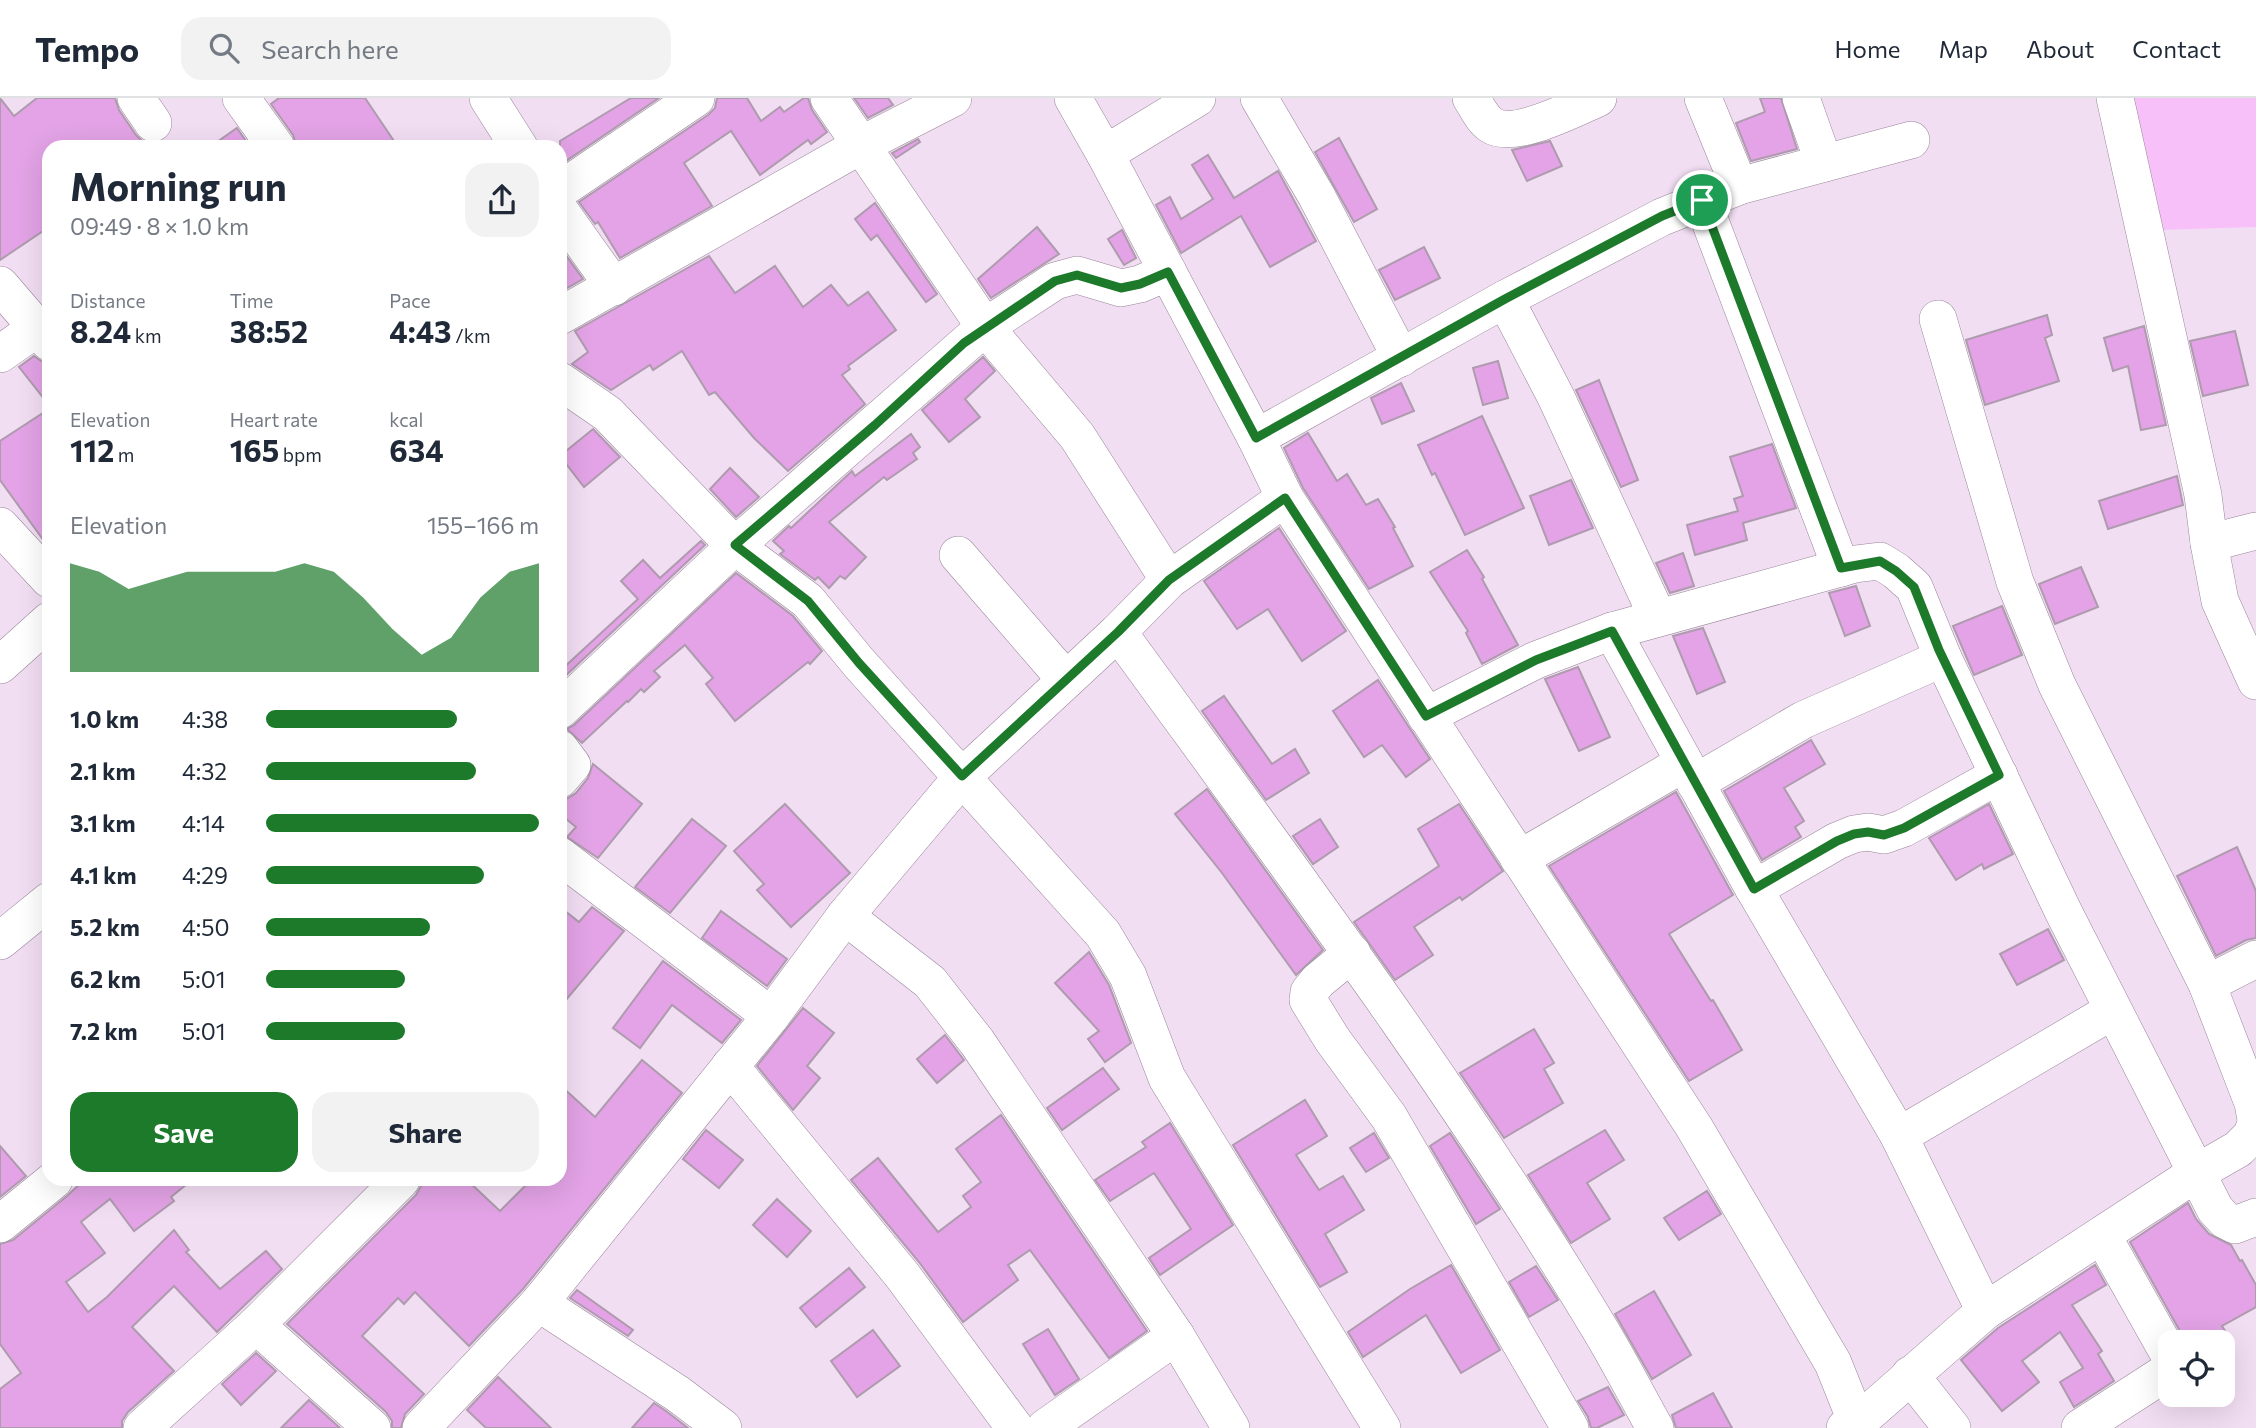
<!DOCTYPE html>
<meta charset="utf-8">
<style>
:root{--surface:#fff;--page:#f2f2f3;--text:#1f2937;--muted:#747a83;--line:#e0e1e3;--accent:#1d7a2b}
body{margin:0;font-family:Commissioner,sans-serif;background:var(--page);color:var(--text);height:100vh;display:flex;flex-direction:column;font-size:26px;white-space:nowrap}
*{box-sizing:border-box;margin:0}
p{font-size:23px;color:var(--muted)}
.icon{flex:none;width:38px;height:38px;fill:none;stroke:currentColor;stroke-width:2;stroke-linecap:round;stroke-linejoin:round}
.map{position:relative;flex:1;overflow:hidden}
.drawer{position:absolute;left:42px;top:42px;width:525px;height:1046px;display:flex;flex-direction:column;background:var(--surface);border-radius:21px;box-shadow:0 7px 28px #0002}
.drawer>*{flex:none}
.buttons{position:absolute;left:2158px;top:1232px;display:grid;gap:14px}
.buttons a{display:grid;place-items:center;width:77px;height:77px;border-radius:14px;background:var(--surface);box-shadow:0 7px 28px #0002;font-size:35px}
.pin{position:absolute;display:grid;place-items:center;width:60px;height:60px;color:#fff;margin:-30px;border:4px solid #fff;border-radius:50%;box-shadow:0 2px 7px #0007}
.round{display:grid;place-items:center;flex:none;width:74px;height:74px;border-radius:21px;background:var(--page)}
.overview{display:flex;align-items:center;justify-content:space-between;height:119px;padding:0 28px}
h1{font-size:38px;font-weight:700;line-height:52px}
.stats{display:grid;grid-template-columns:repeat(3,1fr);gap:10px;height:119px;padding:7px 28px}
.stats div{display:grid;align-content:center}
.stats b{font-size:30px;font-weight:700}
.stats small{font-size:19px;font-weight:400}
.stats p{font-size:19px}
.chart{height:196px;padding:14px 28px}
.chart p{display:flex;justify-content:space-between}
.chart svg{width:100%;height:126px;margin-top:7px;fill:var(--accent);opacity:.7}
.button{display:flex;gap:14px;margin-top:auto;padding:14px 28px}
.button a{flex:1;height:80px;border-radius:21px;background:var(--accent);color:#fff;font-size:28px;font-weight:700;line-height:80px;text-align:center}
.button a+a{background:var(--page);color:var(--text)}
ul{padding:0 28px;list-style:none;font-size:23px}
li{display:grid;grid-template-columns:112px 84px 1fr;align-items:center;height:52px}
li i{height:18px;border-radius:9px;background:var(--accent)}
header{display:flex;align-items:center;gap:42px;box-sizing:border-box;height:98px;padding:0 35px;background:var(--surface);border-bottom:2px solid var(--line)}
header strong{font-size:33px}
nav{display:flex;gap:38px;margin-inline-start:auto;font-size:24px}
.search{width:490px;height:63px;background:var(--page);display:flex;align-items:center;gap:18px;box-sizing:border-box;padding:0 24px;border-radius:21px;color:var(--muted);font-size:26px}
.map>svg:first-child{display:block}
.green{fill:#f7c0f9}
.building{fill:#e3a3e6;stroke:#ae9bae;stroke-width:2}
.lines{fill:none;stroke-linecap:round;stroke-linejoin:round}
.minor-casing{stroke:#988699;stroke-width:38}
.minor{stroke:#fff;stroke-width:37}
.route-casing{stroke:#fff;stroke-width:14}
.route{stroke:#1d7a2b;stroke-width:9}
</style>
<header>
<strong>Tempo</strong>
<div class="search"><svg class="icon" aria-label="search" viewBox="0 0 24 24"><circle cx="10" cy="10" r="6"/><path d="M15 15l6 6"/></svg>Search here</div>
<nav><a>Home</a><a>Map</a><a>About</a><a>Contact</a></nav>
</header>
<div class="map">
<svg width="2256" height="1330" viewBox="0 0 2256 1330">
<rect width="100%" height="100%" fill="#f2def3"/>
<polygon class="green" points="2125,0 2256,0 2256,129 2160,132"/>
<g class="building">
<polygon points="0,0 14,18 37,0 115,0 119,12 136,37 143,44 155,46 158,49 49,49 49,129 0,162"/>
<polygon points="279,0 365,0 398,49 297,49 293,37 271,6"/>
<polygon points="631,0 659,0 560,67 560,43"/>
<polygon points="717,0 747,0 761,23 780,9 784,14 804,0 808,0 812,12 827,34 811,46 808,42 760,77 731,33 684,65 712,108 620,160 598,124 595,126 579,104 708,17 715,10"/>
<polygon points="854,0 888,0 893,7 868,20"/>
<polygon points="1760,0 1781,0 1797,51 1751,63 1736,25 1765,14"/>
<polygon points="237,30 250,49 210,49"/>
<polygon points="1339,40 1377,111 1354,124 1315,54"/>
<polygon points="918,41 920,44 896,60 892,55"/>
<polygon points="1550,43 1562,68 1527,83 1512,52"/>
<polygon points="1208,57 1234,100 1278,73 1316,143 1270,169 1241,118 1181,155 1156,107 1170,99 1181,121 1213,101 1192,67"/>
<polygon points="875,105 937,196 926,204 877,137 871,142 855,121"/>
<polygon points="1037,129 1059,156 991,200 978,181"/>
<polygon points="1122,132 1136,160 1124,167 1108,141"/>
<polygon points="560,149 583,181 560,194"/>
<polygon points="1424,149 1440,180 1395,202 1379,172"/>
<polygon points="709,158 735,195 775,168 803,209 831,187 848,208 868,194 896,232 848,268 850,271 842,277 865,306 788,373 754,340 715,294 709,297 682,253 653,272 650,267 611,292 572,266 588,254 575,233"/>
<polygon points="2047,217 2052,237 2045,240 2059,283 1985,307 1966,242"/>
<polygon points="2144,228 2166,327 2141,332 2128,268 2113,273 2104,240"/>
<polygon points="2235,233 2248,287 2203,298 2190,243"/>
<polygon points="34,258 41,263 49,264 49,307 19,269"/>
<polygon points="983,259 995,273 965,301 980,319 949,344 922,312"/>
<polygon points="1498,263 1508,300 1483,307 1473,270"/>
<polygon points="1599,282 1638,382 1621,389 1576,292"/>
<polygon points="1401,285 1414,313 1382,326 1371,300"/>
<polygon points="49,311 49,450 0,382 0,343"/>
<polygon points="1482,318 1524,410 1465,437 1435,375 1432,377 1418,347"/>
<polygon points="593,331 620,359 584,389 560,358"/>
<polygon points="1308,335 1337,383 1347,376 1366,407 1378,401 1395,429 1393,430 1413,468 1369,491 1303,390 1284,350"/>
<polygon points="911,336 920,349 913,355 917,361 887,382 884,379 829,424 866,459 845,481 840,478 829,490 818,479 815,482 780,456 784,453 773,443 789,428 791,430 852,373 855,378"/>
<polygon points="1772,346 1796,410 1743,425 1747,442 1695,457 1687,427 1738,413 1734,401 1743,398 1730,359"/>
<polygon points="730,370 759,399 736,419 710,391"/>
<polygon points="2177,378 2183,407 2108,431 2099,403"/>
<polygon points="1571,382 1593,430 1549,447 1530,398"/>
<polygon points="1279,430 1346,533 1302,563 1268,511 1237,531 1204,483"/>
<polygon points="701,443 705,447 560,583 560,573 638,501 621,483 643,462 660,480"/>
<polygon points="1467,452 1484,479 1482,481 1518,547 1482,566 1466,535 1468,533 1430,474"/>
<polygon points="1683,455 1694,488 1670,495 1656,465"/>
<polygon points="2081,469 2098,509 2055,526 2039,486"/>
<polygon points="736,475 793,518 822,553 810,566 808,564 735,623 706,586 713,580 685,547 654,573 660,579 644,594 641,591 628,604 627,603 582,645 567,631 574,627"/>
<polygon points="1856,488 1870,528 1845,538 1829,495"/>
<polygon points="2002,508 2022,557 1974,577 1953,528"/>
<polygon points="1703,530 1725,584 1697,596 1673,538"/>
<polygon points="1578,569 1610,639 1579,653 1545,581"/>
<polygon points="1378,582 1430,661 1406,679 1382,647 1364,659 1333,613"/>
<polygon points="1224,598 1272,666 1295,651 1309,675 1266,702 1202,613"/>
<polygon points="1811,642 1825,666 1784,690 1804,723 1795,729 1801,739 1762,762 1724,693"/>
<polygon points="593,666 642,706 598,760 567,739 576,729 560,716 560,701 568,700 576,695 588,680"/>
<polygon points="1207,691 1323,852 1296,877 1222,775 1175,716"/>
<polygon points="1676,694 1733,797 1669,836 1711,903 1713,902 1742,952 1689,983 1549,768"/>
<polygon points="785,706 850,775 791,829 757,792 764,786 734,753"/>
<polygon points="1459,706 1503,773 1462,802 1460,799 1414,829 1433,857 1395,882 1354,824 1439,768 1418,731"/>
<polygon points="1989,706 2013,756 1984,771 1982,766 1956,782 1929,740"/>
<polygon points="692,721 726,748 670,815 635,789"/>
<polygon points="1320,721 1338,749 1313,766 1293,738"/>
<polygon points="2237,749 2256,793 2256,840 2246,842 2216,858 2177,778"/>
<polygon points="560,809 579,824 592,809 624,833 560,909"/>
<polygon points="721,813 787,861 767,888 702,840"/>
<polygon points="2048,831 2064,862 2017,887 2000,856"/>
<polygon points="1089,854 1109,887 1131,945 1105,964 1088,941 1099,933 1055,885"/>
<polygon points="663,863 741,922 722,945 672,907 640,950 613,930"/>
<polygon points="803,910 834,935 807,968 820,980 793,1012 757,968"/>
<polygon points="1534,931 1554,965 1544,971 1563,1005 1504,1040 1460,975"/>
<polygon points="945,937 964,962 937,985 917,961"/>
<polygon points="642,962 682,995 523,1191 469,1248 415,1194 404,1206 398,1200 362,1238 424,1296 405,1316 401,1330 392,1330 392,1323 386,1314 287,1226 416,1097 421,1088 421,1082 467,1082 500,1113 531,1082 560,1082 560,987 595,1019"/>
<polygon points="1103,970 1119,991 1062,1032 1047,1010"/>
<polygon points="1305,1002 1327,1038 1296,1057 1319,1092 1343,1078 1364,1112 1325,1136 1347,1174 1320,1189 1233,1047"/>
<polygon points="1001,1017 1147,1233 1109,1260 1030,1152 1008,1167 1018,1182 963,1224 919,1164 851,1082 878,1060 938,1134 971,1109 963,1098 981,1084 956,1051"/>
<polygon points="1170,1025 1233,1127 1160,1177 1149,1160 1191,1131 1154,1075 1110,1103 1095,1082 1146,1049 1142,1044"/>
<polygon points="706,1032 743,1062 719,1090 683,1061"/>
<polygon points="1605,1032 1624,1062 1587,1085 1610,1121 1571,1145 1528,1077"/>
<polygon points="1374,1035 1389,1060 1366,1074 1350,1050"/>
<polygon points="1450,1035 1500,1111 1476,1126 1430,1048"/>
<polygon points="0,1048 26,1078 0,1099"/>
<polygon points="84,1082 192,1082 171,1099 174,1103 134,1133 110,1101 81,1124 105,1155 66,1184 88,1214 107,1199 174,1132 189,1152 186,1154 220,1191 266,1153 282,1171 217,1234 174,1188 132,1229 174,1273 128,1314 122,1323 122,1330 0,1330 0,1291 21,1275 0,1246 0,1146 13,1142 67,1098"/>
<polygon points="1707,1093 1721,1116 1679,1142 1664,1120"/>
<polygon points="777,1101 811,1133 787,1159 753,1127"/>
<polygon points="2188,1105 2196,1121 2209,1136 2231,1147 2240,1163 2242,1162 2256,1187 2256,1209 2222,1228 2227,1236 2214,1244 2186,1244 2130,1144"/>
<polygon points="1451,1167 1500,1252 1461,1275 1426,1217 1363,1259 1348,1234 1410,1191"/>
<polygon points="2095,1167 2106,1187 2072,1207 2102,1253 2098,1256 2114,1283 2074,1309 2060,1284 2083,1270 2060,1234 2022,1263 2039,1284 2002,1313 1961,1262 1998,1230"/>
<polygon points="1536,1168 1558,1202 1529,1219 1509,1184"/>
<polygon points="849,1170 865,1189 816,1229 800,1210"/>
<polygon points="577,1192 633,1232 628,1238 570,1200"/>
<polygon points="1654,1193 1691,1257 1652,1281 1615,1216"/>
<polygon points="1048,1231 1079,1281 1055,1297 1023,1246"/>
<polygon points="873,1232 900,1268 857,1299 831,1263"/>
<polygon points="256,1255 276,1273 241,1307 222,1286"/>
<polygon points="498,1279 551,1330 486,1330 467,1312"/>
<polygon points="1608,1289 1624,1317 1597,1330 1591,1330 1588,1319 1578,1303"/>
<polygon points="1713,1295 1732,1330 1676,1330 1672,1317"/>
<polygon points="309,1302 340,1330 281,1330"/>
<polygon points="654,1305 666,1313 688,1330 632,1330"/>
</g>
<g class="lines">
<g class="minor-casing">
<g id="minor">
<polyline points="136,0 153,25"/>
<polyline points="241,0 276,49"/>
<polyline points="488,0 519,49"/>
<polyline points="829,0 985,229 1077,338 1169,482"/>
<polyline points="1073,0 1105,56 1256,340 1285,400 1694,1029 1833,1265 1859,1330"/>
<polyline points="1259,0 1316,97 1401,260"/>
<path d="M1471 0C1477 9 1482 21 1491 27 1514 42 1575 10 1598 0"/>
<polyline points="1703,0 1739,88"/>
<polyline points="1801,0 1824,65"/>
<polyline points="2115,0 2203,397 2209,445 2220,503 2256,583"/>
<polyline points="1105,56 1197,0"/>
<polyline points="560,92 696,0"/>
<polyline points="1702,102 1841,470"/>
<polyline points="560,113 614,189"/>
<polyline points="0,187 37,230"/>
<polyline points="1505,201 1556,299 1658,520"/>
<polyline points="560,218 863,46 953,0"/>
<polyline points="1938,221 2015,484 2057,587 2207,886 2253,1005 2256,1021"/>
<polyline points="0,256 37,230 49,244"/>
<polyline points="560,283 608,316 735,448 808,503 859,565 1103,836 1128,878 1167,980 1382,1330"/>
<polyline points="1256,340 1505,201 1662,119 1739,88 1911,42"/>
<polyline points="0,428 49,481"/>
<polyline points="2209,445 2256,433"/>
<polyline points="958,457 1066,582"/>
<polyline points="1612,533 1754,791 1899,1038 1985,1213"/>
<path d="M1118 534C1283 761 1453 987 1598 1228 1618 1261 1636 1296 1655 1330"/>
<polyline points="0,567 49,523"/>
<polyline points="560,612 735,448 985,229 1055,183 1077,177 1121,190 1140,186 1168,174"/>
<polyline points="1426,618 1536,562 1612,533 1855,466 1880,463 1896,473 1914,489 1943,560 2063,813 2215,1111 2225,1122 2235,1127 2256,1119"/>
<polyline points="560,651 572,667 560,681"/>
<polyline points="1695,685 1803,622 1943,560"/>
<polyline points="560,758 771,918"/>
<polyline points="1519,761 1684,665"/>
<polyline points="1754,791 1837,743 1854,736 1868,734 1884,737 1904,730 1999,677"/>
<polyline points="845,818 930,884 977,944 1176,1238 1231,1330"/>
<polyline points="0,843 49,803"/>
<polyline points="1352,855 1318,883 1309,894 1308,902 1332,941 1389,1019 1570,1330"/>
<polyline points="2207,886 2256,861"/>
<polyline points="730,968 902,1177 1015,1330"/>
<polyline points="1899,1038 2112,913"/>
<polyline points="0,1126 54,1082"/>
<polyline points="2102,1137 2170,1258"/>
<polyline points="539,1205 678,1296 723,1330"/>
<polyline points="256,1227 372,1330"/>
<polyline points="1910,1277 1952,1330"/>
<polyline points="142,1330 256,1227 401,1082"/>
<polyline points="421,1330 539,1205 771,918 845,818 963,678 1118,534 1169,482 1285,400"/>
<polyline points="1045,1330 1176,1238"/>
<polyline points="1845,1330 1857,1325 1985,1213 2198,1074 2238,1051 2251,1038 2256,1026"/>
<polyline points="2080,1330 2170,1272"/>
</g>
</g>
<use href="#minor" class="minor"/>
</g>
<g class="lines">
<g class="route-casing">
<polygon id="route" points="1702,102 1841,470 1880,463 1896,473 1914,489 1939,552 1999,677 1904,730 1884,737 1868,734 1854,736 1837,743 1754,791 1612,533 1536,562 1426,618 1285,400 1169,482 1118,534 962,678 859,565 808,503 735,447 875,327 964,245 1055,183 1077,177 1121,190 1140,186 1168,174 1256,340 1505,201 1662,118"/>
</g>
<use href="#route" class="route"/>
</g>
</svg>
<div class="buttons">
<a><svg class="icon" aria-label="locate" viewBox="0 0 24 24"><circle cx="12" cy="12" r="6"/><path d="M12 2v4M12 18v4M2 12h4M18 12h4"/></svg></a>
</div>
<div class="pin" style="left:1702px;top:102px;background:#1e9e55"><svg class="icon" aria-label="arrive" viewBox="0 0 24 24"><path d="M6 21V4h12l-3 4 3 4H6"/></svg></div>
<section class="drawer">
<div class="overview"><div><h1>Morning run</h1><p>09:49 · 8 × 1.0 km</p></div><a class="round"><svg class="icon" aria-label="share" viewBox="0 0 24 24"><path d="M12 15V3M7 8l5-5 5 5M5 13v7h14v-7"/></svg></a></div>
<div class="stats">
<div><p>Distance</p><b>8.24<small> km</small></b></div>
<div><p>Time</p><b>38:52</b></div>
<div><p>Pace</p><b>4:43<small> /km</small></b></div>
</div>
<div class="stats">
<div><p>Elevation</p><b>112<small> m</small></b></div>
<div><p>Heart rate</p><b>165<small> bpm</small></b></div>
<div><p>kcal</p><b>634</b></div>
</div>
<div class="chart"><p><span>Elevation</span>155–166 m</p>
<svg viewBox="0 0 160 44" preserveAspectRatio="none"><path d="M0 44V6L10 9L20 15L30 12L40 9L50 9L60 9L70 9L80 6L90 9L100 18L110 29L120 38L130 32L140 18L150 9L160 6V44z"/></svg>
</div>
<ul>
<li><b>1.0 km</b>4:38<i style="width:70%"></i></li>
<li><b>2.1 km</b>4:32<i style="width:77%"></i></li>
<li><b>3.1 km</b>4:14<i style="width:100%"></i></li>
<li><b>4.1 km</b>4:29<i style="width:80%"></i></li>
<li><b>5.2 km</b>4:50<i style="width:60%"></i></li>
<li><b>6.2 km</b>5:01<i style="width:51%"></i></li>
<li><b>7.2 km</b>5:01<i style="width:51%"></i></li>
</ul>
<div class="button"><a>Save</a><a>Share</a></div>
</section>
</div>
